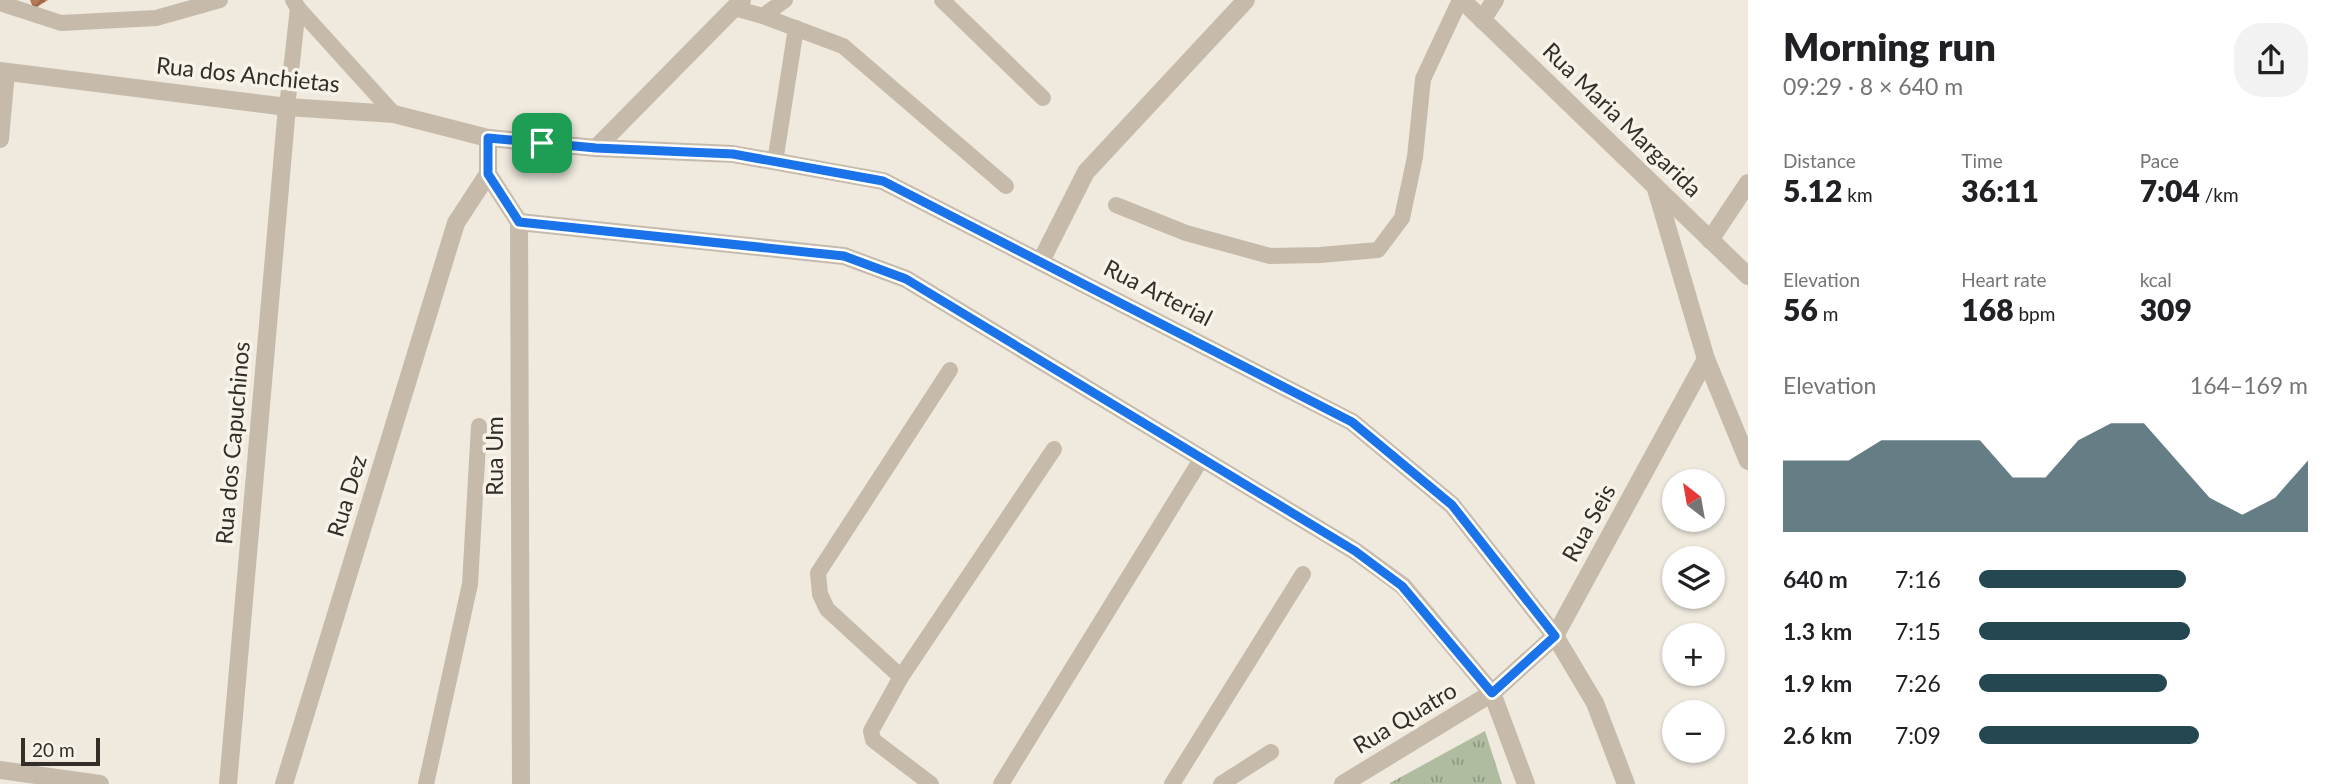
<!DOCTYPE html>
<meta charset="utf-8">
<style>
:root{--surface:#fff;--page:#f2f2f2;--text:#202124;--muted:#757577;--accent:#244751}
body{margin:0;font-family:Lato,sans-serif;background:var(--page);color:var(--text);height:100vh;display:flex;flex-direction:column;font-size:26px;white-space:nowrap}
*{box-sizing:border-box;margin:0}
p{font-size:23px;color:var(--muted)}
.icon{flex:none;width:38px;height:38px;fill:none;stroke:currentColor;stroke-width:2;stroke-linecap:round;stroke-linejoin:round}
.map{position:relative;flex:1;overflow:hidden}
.details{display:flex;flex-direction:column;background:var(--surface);width:595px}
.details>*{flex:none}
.needle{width:46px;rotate:329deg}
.buttons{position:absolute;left:1662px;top:469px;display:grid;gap:14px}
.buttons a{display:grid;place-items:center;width:63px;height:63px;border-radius:50%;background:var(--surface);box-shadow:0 2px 5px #0004;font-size:35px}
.scale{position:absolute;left:21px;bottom:18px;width:79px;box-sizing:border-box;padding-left:7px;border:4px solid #342e29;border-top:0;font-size:19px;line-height:24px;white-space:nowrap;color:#342e29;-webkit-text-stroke:5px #f7f3e9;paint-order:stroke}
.pin{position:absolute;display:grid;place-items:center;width:60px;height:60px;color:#fff;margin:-30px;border-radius:14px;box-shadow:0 4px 10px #0006}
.round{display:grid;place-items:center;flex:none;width:74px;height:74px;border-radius:28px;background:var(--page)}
.overview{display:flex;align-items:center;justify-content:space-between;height:119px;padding:0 35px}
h1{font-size:38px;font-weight:800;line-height:52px}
.stats{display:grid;grid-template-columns:repeat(3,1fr);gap:10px;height:119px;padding:7px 35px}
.stats div{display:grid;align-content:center}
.stats b{font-size:30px;font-weight:800}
.stats small{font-size:19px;font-weight:400}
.stats p{font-size:19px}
.chart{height:196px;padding:14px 35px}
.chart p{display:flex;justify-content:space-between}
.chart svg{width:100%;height:126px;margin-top:7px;fill:var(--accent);opacity:.7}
ul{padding:0 35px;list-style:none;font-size:23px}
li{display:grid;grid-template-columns:112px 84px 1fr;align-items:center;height:52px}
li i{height:18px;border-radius:9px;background:var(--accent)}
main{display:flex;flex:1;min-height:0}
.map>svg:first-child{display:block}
.park{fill:url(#park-tufts)}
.building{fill:url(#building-cross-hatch)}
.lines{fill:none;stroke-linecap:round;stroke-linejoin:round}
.lane{stroke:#c6bbab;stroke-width:16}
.street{stroke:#c6bbab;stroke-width:18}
.route-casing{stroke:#fff;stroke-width:14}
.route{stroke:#1a73e8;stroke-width:9}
.labels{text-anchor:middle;stroke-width:7;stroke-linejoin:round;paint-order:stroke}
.street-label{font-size:23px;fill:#342e29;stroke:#f7f3e9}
</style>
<main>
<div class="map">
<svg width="1748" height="784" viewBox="0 0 1748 784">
<defs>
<pattern id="park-tufts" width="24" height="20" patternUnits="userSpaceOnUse" patternTransform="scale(1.75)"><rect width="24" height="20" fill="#afbc9f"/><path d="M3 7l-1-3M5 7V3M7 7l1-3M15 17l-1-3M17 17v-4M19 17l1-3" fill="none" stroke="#8f9982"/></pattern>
<pattern id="building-cross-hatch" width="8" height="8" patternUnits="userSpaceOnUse" patternTransform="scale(1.75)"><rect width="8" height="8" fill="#b67a54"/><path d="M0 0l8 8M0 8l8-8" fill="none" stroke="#956446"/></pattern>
</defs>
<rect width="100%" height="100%" fill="#efe9de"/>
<polygon class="park" points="1485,731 1502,784 1390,784 1390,783"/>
<polygon class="building" points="30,0 48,0 34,9"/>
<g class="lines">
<g class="lane">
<polyline points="293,0 298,8 394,114"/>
<polyline points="942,0 1043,98"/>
<polyline points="0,3 61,23 156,18 220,0"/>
<polyline points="734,8 763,16 785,0"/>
<polyline points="763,16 843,46 1006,186"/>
<polyline points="287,107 298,8"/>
<polyline points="775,162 796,28"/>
<polyline points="1116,205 1186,233 1270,256 1320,255 1378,250 1402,218 1415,157 1423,79 1460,0"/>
<polyline points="901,677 827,609 820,594 818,573 950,370"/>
<polyline points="426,784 470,584 479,426"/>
<polyline points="931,784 873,740 871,731 901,677 1054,449"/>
<polyline points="1001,784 1202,458"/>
<polyline points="1172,784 1303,574"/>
<polyline points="1221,784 1271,752"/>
</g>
<g class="street">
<polyline points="1462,0 1748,276"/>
<polyline points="1482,20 1495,0"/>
<polyline points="0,71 287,107 394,114 488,138 596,148 733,154 883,181 1352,422 1452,505 1555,636 1595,703 1626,784"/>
<polyline points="488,138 488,174 519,222 521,784"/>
<polyline points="0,139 6,72"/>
<polyline points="596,148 742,0"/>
<polyline points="1656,189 1706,359 1748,461"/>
<polyline points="519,222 844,256 906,279 1355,551 1403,586 1492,693 1526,784"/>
<polyline points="1710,240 1748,183"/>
<polyline points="1041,261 1086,172 1246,0"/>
<polyline points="0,770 100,784"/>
<polyline points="228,784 287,107"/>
<polyline points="284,784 456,223 488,174"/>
<polyline points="1343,784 1492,693 1555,636 1706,359"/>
</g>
</g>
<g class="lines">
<g class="route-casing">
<polygon id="route" points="488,138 596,148 733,154 883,181 1352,422 1452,505 1555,636 1492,693 1402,586 1355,551 906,279 844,256 519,222 488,174"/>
</g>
<use href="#route" class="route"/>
</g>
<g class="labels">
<g class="street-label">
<text transform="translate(248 75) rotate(6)" y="8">Rua dos Anchietas</text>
<text transform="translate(1622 120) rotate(44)" y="8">Rua Maria Margarida</text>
<text transform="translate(1158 293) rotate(27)" y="8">Rua Arterial</text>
<text transform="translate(233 443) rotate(-85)" y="8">Rua dos Capuchinos</text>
<text transform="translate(495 456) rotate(-90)" y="8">Rua Um</text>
<text transform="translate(347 496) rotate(-73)" y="8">Rua Dez</text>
<text transform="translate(1589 523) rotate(-61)" y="8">Rua Seis</text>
<text transform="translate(1405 718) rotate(-31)" y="8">Rua Quatro</text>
</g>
</g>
</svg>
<div class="buttons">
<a><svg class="needle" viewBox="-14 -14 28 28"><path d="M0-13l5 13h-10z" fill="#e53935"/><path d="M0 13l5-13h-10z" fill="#757577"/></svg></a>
<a><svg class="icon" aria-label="layers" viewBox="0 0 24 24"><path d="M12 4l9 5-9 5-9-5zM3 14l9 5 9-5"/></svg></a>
<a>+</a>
<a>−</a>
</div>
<div class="scale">20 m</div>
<div class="pin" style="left:542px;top:143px;background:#1e9e55"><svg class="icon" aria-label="arrive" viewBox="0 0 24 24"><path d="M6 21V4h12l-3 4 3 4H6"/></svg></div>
</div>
<section class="details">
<div class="overview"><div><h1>Morning run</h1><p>09:29 · 8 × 640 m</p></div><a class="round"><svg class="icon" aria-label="share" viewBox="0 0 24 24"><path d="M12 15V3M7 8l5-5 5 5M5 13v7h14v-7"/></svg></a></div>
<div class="stats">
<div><p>Distance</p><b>5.12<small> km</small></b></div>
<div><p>Time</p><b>36:11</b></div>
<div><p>Pace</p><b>7:04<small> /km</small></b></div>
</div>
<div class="stats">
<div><p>Elevation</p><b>56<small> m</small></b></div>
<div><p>Heart rate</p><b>168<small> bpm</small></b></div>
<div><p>kcal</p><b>309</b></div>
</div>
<div class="chart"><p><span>Elevation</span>164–169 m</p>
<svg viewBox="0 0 160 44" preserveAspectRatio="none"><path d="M0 44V19L10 19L20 19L30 12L40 12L50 12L60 12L70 25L80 25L90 12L100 6L110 6L120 19L130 32L140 38L150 32L160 19V44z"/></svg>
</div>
<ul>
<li><b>640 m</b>7:16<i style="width:63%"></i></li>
<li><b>1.3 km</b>7:15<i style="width:64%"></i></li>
<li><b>1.9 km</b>7:26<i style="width:57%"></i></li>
<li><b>2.6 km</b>7:09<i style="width:67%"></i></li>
</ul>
</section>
</main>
